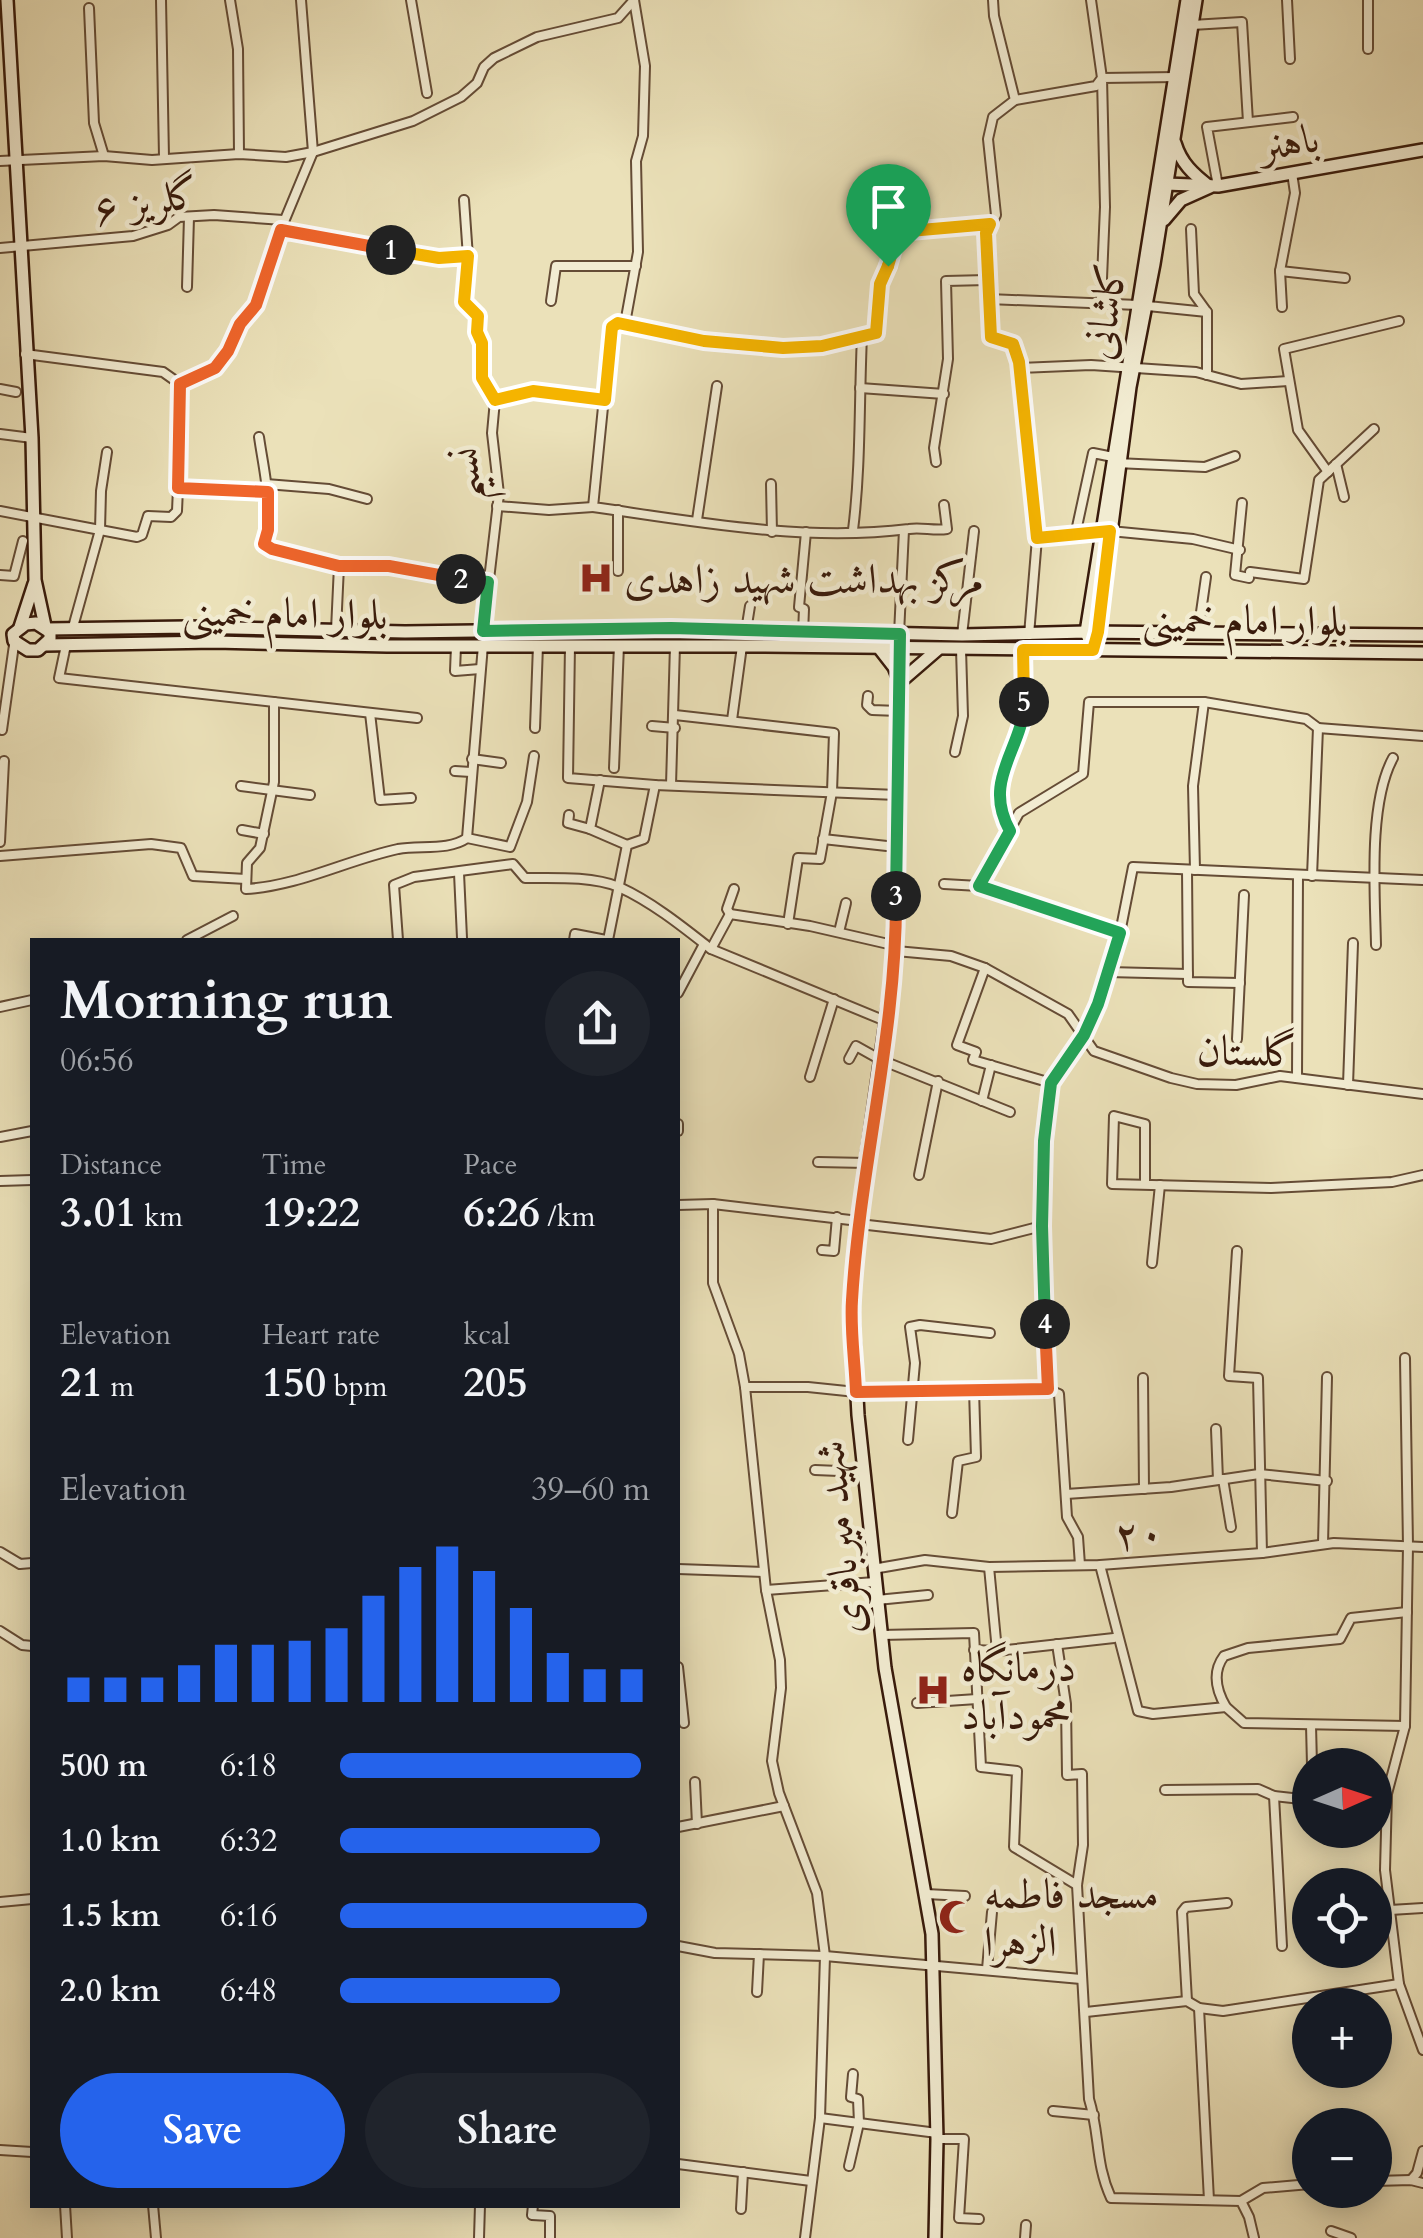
<!DOCTYPE html>
<meta charset="utf-8">
<style>
:root{--surface:#171b24;--page:#20242c;--text:#f1f3f6;--muted:#9ea1a6;--accent:#2563eb}
body{margin:0;font-family:Cardo,Amiri,serif;background:var(--page);color:var(--text);height:100vh;display:flex;flex-direction:column;font-size:38px;white-space:nowrap}
*{box-sizing:border-box;margin:0}
p{font-size:32px;color:var(--muted)}
.icon{flex:none;width:55px;height:55px;fill:none;stroke:currentColor;stroke-width:2;stroke-linecap:round;stroke-linejoin:round}
.map{position:relative;flex:1;overflow:hidden}
.details{position:absolute;left:30px;top:938px;width:650px;height:1270px;display:flex;flex-direction:column;background:var(--surface);border-radius:0px;box-shadow:0 5px 25px #0003}
.details>*{flex:none}
.needle{width:65px;rotate:87deg}
.buttons{position:absolute;left:1292px;top:1748px;display:grid;gap:20px}
.buttons a{display:grid;place-items:center;width:100px;height:100px;border-radius:50%;background:var(--surface);box-shadow:0 5px 25px #0003;font-size:50px}
.pin{position:absolute;display:grid;place-items:center;width:85px;height:85px;color:#fff;margin:-102px -42px;border-radius:50% 50% 50% 0;rotate:-45deg;box-shadow:0 0 10px #0007}
.pin .icon{rotate:45deg}
.km{position:absolute;width:50px;height:50px;margin:-25px;border-radius:50%;background:#222;color:#fff;font-size:28px;line-height:50px;text-align:center}
.round{display:grid;place-items:center;flex:none;width:105px;height:105px;border-radius:52px;background:var(--page)}
.head{display:flex;align-items:center;justify-content:space-between;height:170px;padding:0 30px}
h1{font-size:55px;font-weight:700;line-height:75px}
.figures{display:grid;grid-template-columns:repeat(3,1fr);gap:15px;height:170px;padding:10px 30px}
.figures div{display:grid;align-content:center}
.figures b{font-size:42px;font-weight:700}
.figures small{font-size:28px;font-weight:400}
.figures p{font-size:28px}
.chart{height:280px;padding:20px 30px}
.chart p{display:flex;justify-content:space-between}
.chart svg{width:100%;height:180px;margin-top:10px;stroke:var(--accent);stroke-width:6}
.button{display:flex;gap:20px;margin-top:auto;padding:20px 30px}
.button a{flex:1;height:115px;border-radius:60px;background:var(--accent);color:#fff;font-size:40px;font-weight:700;line-height:115px;text-align:center}
.button a+a{background:var(--page);color:var(--text)}
ul{padding:0 30px;list-style:none;font-size:32px}
li{display:grid;grid-template-columns:160px 120px 1fr;align-items:center;height:75px}
li i{height:25px;border-radius:12px;background:var(--accent)}
.map>svg:first-child{display:block}
.lines{fill:none;stroke-linecap:round;stroke-linejoin:round}
.street-casing{stroke:#654c36;stroke-width:12}
.secondary-casing{stroke:#381a0b;stroke-width:16}
.street{stroke:#f2ecd2;stroke-width:8}
.secondary{stroke:#f2ecd2;stroke-width:11}
.split-1-casing{stroke:#fff;stroke-width:20}
.split-2-casing{stroke:#fff;stroke-width:20}
.split-3-casing{stroke:#fff;stroke-width:20}
.split-4-casing{stroke:#fff;stroke-width:20}
.split-5-casing{stroke:#fff;stroke-width:20}
.split-6-casing{stroke:#fff;stroke-width:20}
.split-1{stroke:#f5b400;stroke-width:12}
.split-2{stroke:#f0652b;stroke-width:12}
.split-3{stroke:#22a559;stroke-width:12}
.split-4{stroke:#f0652b;stroke-width:12}
.split-5{stroke:#22a559;stroke-width:12}
.split-6{stroke:#f5b400;stroke-width:12}
.labels{text-anchor:middle;stroke-width:9;stroke-linejoin:round;paint-order:stroke}
.street-label{font-size:42px;fill:#381a0b;stroke:#f2ecd2}
.poi-label{font-size:42px;fill:#381a0b;stroke:#f2ecd2;text-anchor:start}
</style>
<div class="map">
<svg width="1423" height="2238" viewBox="0 0 1423 2238">
<rect width="100%" height="100%" fill="#ebe1b9"/>
<filter id="stains"><feTurbulence type="fractalNoise" baseFrequency=".002" numOctaves="4"/><feColorMatrix values="0 0 0 0 .2 0 0 0 0 .09 0 0 0 0 .02 0 0 0 .5 -.17"/></filter>
<radialGradient id="worn" r=".72"><stop offset=".6" stop-color="#630" stop-opacity="0"/><stop offset="1" stop-color="#630" stop-opacity=".3"/></radialGradient>
<g class="lines">
<g class="street-casing">
<g id="street">
<polyline points="161,0 164,157"/>
<polyline points="230,0 238,49 239,154"/>
<polyline points="301,0 313,152 281,229 439,258 468,257 464,200"/>
<polyline points="411,0 427,93"/>
<path d="M634 0 645 66 643 136 636 161 638 252 626 318 611 327 593 507C697 522 804 542 909 529 921 527 934 531 947 529L944 505"/>
<polyline points="993,0 994,16 1015,100 993,117 988,139 996,215 986,233 991,337 1013,344 1019,362 1034,492 1037,538 1029,635"/>
<polyline points="1287,0 1290,59"/>
<polyline points="1368,0 1368,49"/>
<polyline points="89,8 94,123 104,156"/>
<polyline points="1192,25 1242,22 1248,122"/>
<polyline points="1015,100 1096,86 1102,78 1091,0"/>
<polyline points="0,161 104,156 152,160 239,154 286,157 313,152 413,121 461,97 477,83 484,67 494,58 537,37 618,18 634,0"/>
<polyline points="1218,186 1207,127 1293,117"/>
<polyline points="1191,229 1194,294 1207,312 1207,375"/>
<polyline points="0,248 133,236 168,225 179,217 214,215 283,220"/>
<polyline points="468,257 464,302 478,316 482,378 495,400 492,433 499,494 483,631"/>
<polyline points="1280,271 1345,278"/>
<polyline points="187,287 189,217"/>
<polyline points="988,299 1138,305 1207,312"/>
<polyline points="551,301 556,266 636,266"/>
<polyline points="1101,302 1105,207 1102,78 1177,77"/>
<polyline points="1282,307 1280,271 1295,193 1292,173"/>
<path d="M617 323C697 343 781 356 862 336"/>
<polyline points="25,354 163,372 180,384"/>
<polyline points="1020,368 1091,365 1196,372 1241,384 1288,381"/>
<polyline points="180,384 215,368 228,351 240,324 256,305 281,229"/>
<polyline points="860,388 944,394"/>
<polyline points="0,389 16,392"/>
<polyline points="495,400 533,391 605,399"/>
<polyline points="0,434 32,438"/>
<path d="M259 437C264 472 274 509 264 544L272 549 339 566H389L487 582"/>
<polyline points="936,462 934,448 948,359 946,281 987,280"/>
<polyline points="1116,463 1205,467 1235,456"/>
<polyline points="1336,464 1344,497"/>
<polyline points="1328,472 1298,430 1284,349 1399,321"/>
<polyline points="266,484 329,489 367,499"/>
<polyline points="771,484 772,532"/>
<polyline points="178,488 180,384"/>
<polyline points="1242,503 1235,575 1249,578"/>
<polyline points="497,506 549,510 593,507"/>
<polyline points="0,511 137,537 142,535 148,516 171,517 177,511 178,488 267,492"/>
<polyline points="697,520 717,386"/>
<path d="M853 530C861 466 859 401 862 336L876 333 881 284 898 233 990 224"/>
<polyline points="1075,536 1093,453 1113,457"/>
<polyline points="1037,538 1110,531 1193,539 1240,550"/>
<polyline points="618,571 618,510"/>
<polyline points="1250,572 1304,579 1319,480 1374,429"/>
<polyline points="0,575 14,576 23,541"/>
<polyline points="73,627 100,530 101,491 107,452"/>
<polyline points="336,630 339,566"/>
<polyline points="746,631 750,606"/>
<polyline points="803,633 804,609 799,607 806,532"/>
<polyline points="1198,633 1206,577"/>
<polyline points="899,634 904,530"/>
<polyline points="962,635 974,531"/>
<polyline points="66,645 59,678 417,718"/>
<polyline points="570,645 568,778 655,785 897,795"/>
<polyline points="456,646 455,671 480,669"/>
<polyline points="868,696 867,705 872,710 899,711"/>
<path d="M274 702V782L260 848 247 863 246 889C299 886 347 860 398 849 420 845 449 851 467 838L483 645"/>
<polyline points="370,713 380,800 411,798"/>
<polyline points="675,715 834,733 832,792 820,859 798,858 788,924"/>
<polyline points="732,720 742,646"/>
<polyline points="652,726 675,728"/>
<polyline points="535,728 538,645"/>
<polyline points="1318,728 1423,736"/>
<polyline points="2,730 14,645"/>
<polyline points="955,752 963,716 961,649"/>
<polyline points="472,759 501,763"/>
<polyline points="614,768 619,645"/>
<polyline points="455,771 471,772"/>
<polyline points="600,780 590,829 627,845"/>
<polyline points="671,785 675,645"/>
<polyline points="241,786 310,795"/>
<polyline points="569,815 568,823 590,829"/>
<polyline points="242,830 264,834"/>
<polyline points="1010,831 1002,817 1001,785 1008,752 1023,721 1023,649"/>
<polyline points="467,838 510,847 527,802 534,756"/>
<polyline points="823,839 896,847"/>
<polyline points="0,842 4,761"/>
<polyline points="0,856 151,844 181,848 193,876 246,879"/>
<polyline points="1187,870 1188,982 1240,983"/>
<polyline points="1195,870 1193,786 1204,702"/>
<polyline points="459,873 462,938"/>
<polyline points="944,884 979,886 1120,933"/>
<polyline points="979,886 1019,813 1083,774 1089,702 1204,702 1306,719 1318,728 1312,876"/>
<polyline points="730,914 727,909 734,889"/>
<polyline points="839,932 846,903"/>
<polyline points="187,940 233,916"/>
<path d="M398 940 394 885 414 877 513 864 525 878C554 878 592 876 619 887 652 902 683 927 711 949L888 1022"/>
<polyline points="574,940 575,934 606,940"/>
<polyline points="608,940 627,845 644,839 655,785"/>
<path d="M1376 945C1375 893 1368 804 1393 758"/>
<polyline points="711,949 730,914 810,926 897,946"/>
<polyline points="896,951 951,956 985,968 1068,1014 1094,1051 1171,1078 1197,1084 1236,1085 1280,1076 1423,1094"/>
<polyline points="985,968 957,1045 976,1052 973,1060 1051,1083"/>
<polyline points="1108,972 1188,974"/>
<polyline points="678,993 704,944"/>
<polyline points="0,1007 32,1000"/>
<polyline points="1237,1039 1244,895"/>
<polyline points="849,1059 856,1046 881,1060 1010,1112"/>
<polyline points="810,1077 834,999"/>
<polyline points="1297,1078 1298,875"/>
<polyline points="1348,1085 1353,943"/>
<polyline points="982,1101 991,1065"/>
<polyline points="678,1124 678,1131"/>
<polyline points="0,1137 32,1131"/>
<polyline points="818,1162 866,1163"/>
<polyline points="919,1175 938,1081"/>
<polyline points="0,1181 32,1180"/>
<polyline points="1145,1185 1145,1124 1114,1116 1112,1184 1271,1188 1392,1182 1423,1175"/>
<polyline points="713,1204 713,1283 739,1354 745,1387 766,1590 780,1660 781,1688 772,1761 779,1793 817,1893 825,1956 820,2118 805,2238"/>
<polyline points="678,1205 713,1204 859,1221"/>
<polyline points="859,1224 991,1239 1042,1226"/>
<polyline points="822,1250 834,1251 837,1217"/>
<polyline points="1237,1251 1229,1376 1258,1378 1262,1553"/>
<polyline points="1152,1263 1160,1185"/>
<polyline points="1405,1358 1408,1546 1405,1726 1387,1794 1385,1870 1399,1984 1423,2050"/>
<polyline points="1143,1378 1144,1489"/>
<polyline points="745,1387 808,1387 856,1392 1047,1389 1059,1394 1067,1517 1078,1537 1080,1565"/>
<polyline points="1047,1389 1042,1237 1044,1141 1051,1083 1084,1035 1099,1005 1120,933 1133,867 1423,880"/>
<polyline points="1216,1429 1218,1480"/>
<polyline points="908,1440 915,1363 910,1327 920,1325 990,1333"/>
<polyline points="815,1470 863,1472"/>
<polyline points="1223,1479 1231,1527"/>
<polyline points="1066,1494 1171,1487 1259,1474 1327,1481"/>
<polyline points="952,1513 958,1461 976,1457 974,1389"/>
<polyline points="1323,1544 1327,1377"/>
<polyline points="0,1552 20,1564 32,1563"/>
<polyline points="1100,1565 1138,1711 1153,1714 1226,1707 1244,1723 1405,1726"/>
<polyline points="678,1569 764,1572"/>
<polyline points="873,1569 925,1560 989,1567 1100,1565 1262,1553 1334,1543 1423,1547"/>
<polyline points="766,1590 875,1582"/>
<polyline points="877,1600 928,1595"/>
<polyline points="0,1631 22,1645 32,1646"/>
<polyline points="881,1635 974,1633 981,1767 1017,1771 1014,1847 1077,1885"/>
<path d="M1057 1644 1066 1704 1067 1775 1082 1774 1083 1845 1077 1885 1089 2099C1100 2134 1095 2163 1111 2198L1241 2201 1249 2217 1254 2238"/>
<polyline points="974,1650 997,1651 989,1567"/>
<polyline points="997,1651 1114,1638"/>
<polyline points="678,1667 684,1723"/>
<polyline points="917,1703 977,1699"/>
<path d="M1226 1707C1216 1690 1212 1672 1224 1656L1248 1648 1340 1639 1351 1618 1407 1612"/>
<polyline points="1311,1725 1312,1765"/>
<polyline points="695,1782 697,1824"/>
<polyline points="1165,1790 1258,1789 1274,1796 1310,1800"/>
<polyline points="1274,1796 1282,1946"/>
<polyline points="678,1827 784,1806"/>
<polyline points="926,1894 965,1896"/>
<polyline points="0,1902 32,1899"/>
<polyline points="1390,1910 1423,1908"/>
<polyline points="678,1946 715,1953 825,1956 1081,1979"/>
<polyline points="987,1969 992,1912"/>
<polyline points="757,1992 759,1954"/>
<polyline points="1187,2001 1182,1912 1186,1907 1227,1903"/>
<polyline points="1199,2008 1209,2200"/>
<polyline points="1086,2012 1187,2001 1199,2008 1223,2011 1399,1984"/>
<polyline points="1053,2111 1094,2115"/>
<polyline points="820,2118 937,2133"/>
<polyline points="937,2139 964,2139 959,2218 979,2219"/>
<polyline points="0,2150 32,2152"/>
<polyline points="678,2164 811,2181"/>
<polyline points="849,2166 859,2123 858,2099 851,2097 853,2074"/>
<polyline points="1411,2180 1417,2173 1423,2151"/>
<polyline points="1375,2181 1411,2180 1423,2183"/>
<polyline points="1241,2201 1263,2188 1310,2184"/>
<polyline points="65,2205 67,2238"/>
<polyline points="153,2205 156,2238"/>
<polyline points="533,2205 532,2215 550,2216 550,2238"/>
<polyline points="741,2209 743,2172"/>
<polyline points="1331,2231 1351,2238"/>
<polyline points="479,2238 480,2205"/>
<polyline points="1025,2238 1026,2225"/>
</g>
</g>
<g class="secondary-casing">
<g id="secondary">
<polyline points="7,0 32,438 35,580 45,626"/>
<polyline points="1187,0 1086,632 1093,650 1098,632 1130,387 1154,264 1196,0"/>
<polyline points="1166,184 1218,186 1423,150"/>
<path d="M1164 220 1181 200 1210 187C1193 174 1181 163 1175 143"/>
<polygon points="36,623 50,632 50,639 38,650 28,650 14,641 13,634 26,624"/>
<polyline points="20,627 34,584"/>
<polyline points="47,629 188,627 405,632 671,628 962,635 1086,632 1423,635"/>
<polyline points="899,634 896,951 866,1163 852,1304 858,1415 885,1668 932,1934 937,2139 935,2238"/>
<polyline points="46,645 215,642 387,646 765,646 1423,653"/>
<polyline points="880,649 894,667 900,682 937,650"/>
</g>
</g>
<use href="#street" class="street"/>
<use href="#secondary" class="secondary"/>
</g>
<g class="lines">
<g class="split-1-casing">
<polyline id="split-1" points="391,250 439,258 468,256 464,302 478,316 477,332 482,343 482,378 495,400 533,391 605,400 612,327 618,323 704,341 783,348 822,346 876,333 880,284 888,266"/>
</g>
<g class="split-2-casing">
<polyline id="split-2" points="391,250 281,230 256,305 240,324 228,351 215,368 180,384 178,488 268,492 268,530 264,544 272,549 339,566 389,566 461,579"/>
</g>
<g class="split-3-casing">
<polyline id="split-3" points="461,579 488,582 483,631 671,628 900,634 896,896"/>
</g>
<g class="split-4-casing">
<path id="split-4" d="M896 896C897 1032 860 1165 852 1300 850 1330 855 1362 856 1392L1048 1389 1045 1324"/>
</g>
<g class="split-5-casing">
<path id="split-5" d="M1024 702C1024 748 981 779 1010 831L979 886 1120 933 1098 1004 1084 1035 1051 1083 1044 1141 1042 1226 1045 1324"/>
</g>
<g class="split-6-casing">
<polyline id="split-6" points="888,266 898,232 990,224 986,233 991,337 1013,344 1019,362 1037,538 1110,531 1098,632 1093,650 1023,650 1024,702"/>
</g>
<use href="#split-1" class="split-1"/>
<use href="#split-2" class="split-2"/>
<use href="#split-3" class="split-3"/>
<use href="#split-4" class="split-4"/>
<use href="#split-5" class="split-5"/>
<use href="#split-6" class="split-6"/>
</g>
<defs>
<g id="hospital-bare" transform="scale(2.7)"><path d="M-5-5h3v3.5h4V-5h3V5h-3V1.5h-4V5h-3Z" fill="#8f2418" stroke="#f2ecd2" stroke-width="2.5" paint-order="stroke"/></g>
<g id="mosque-bare" transform="scale(2.7)"><path d="M3.5-4.9A6 6 0 1 0 3.5 4.9A5 5 0 1 1 3.5-4.9Z" fill="#8f2418" stroke="#f2ecd2" stroke-width="2.5" paint-order="stroke"/></g>
</defs>
<g fill-rule="evenodd">
<use href="#hospital-bare" x="596" y="578"/>
<use href="#hospital-bare" x="933" y="1690"/>
<use href="#mosque-bare" x="956" y="1917"/>
</g>
<g class="labels">
<g class="street-label">
<text transform="translate(1289 141) rotate(-10)" y="15">باهنر</text>
<text transform="translate(146 200) rotate(-10)" y="15">گلریز ۶</text>
<text transform="translate(1104 311) rotate(-81)" y="15">کاشانی</text>
<text transform="translate(464 474) rotate(-91)" y="15">نسیم</text>
<text transform="translate(285 612) rotate(1)" y="15">بلوار امام خمینی</text>
<text transform="translate(1245 619) rotate(1)" y="15">بلوار امام خمینی</text>
<text transform="translate(1247 1050) rotate(1)" y="15">گلستان</text>
<text transform="translate(1139 1532) rotate(-4)" y="15">۲۰</text>
<text transform="translate(838 1538) rotate(-96)" y="15">شهید میرباقری</text>
</g>
<g class="poi-label">
<text x="624" y="593">مرکز بهداشت شهید زاهدی</text>
<text x="961" y="1681">درمانگاه<tspan x="961" dy="48">محمودآباد</tspan></text>
<text x="984" y="1908">مسجد فاطمه<tspan x="984" dy="48">الزهرا</tspan></text>
</g>
</g>
<rect width="100%" height="100%" filter="url(#stains)"/>
<rect width="100%" height="100%" fill="url(#worn)"/>
</svg>
<div class="buttons">
<a><svg class="needle" viewBox="-14 -14 28 28"><path d="M0-13l5 13h-10z" fill="#e53935"/><path d="M0 13l5-13h-10z" fill="#9ea1a6"/></svg></a>
<a><svg class="icon" aria-label="locate" viewBox="0 0 24 24"><circle cx="12" cy="12" r="6"/><path d="M12 2v4M12 18v4M2 12h4M18 12h4"/></svg></a>
<a>+</a>
<a>−</a>
</div>
<div class="pin" style="left:888px;top:266px;background:#1e9e55"><svg class="icon" aria-label="arrive" viewBox="0 0 24 24"><path d="M6 21V4h12l-3 4 3 4H6"/></svg></div>
<b class="km" style="left:391px;top:250px">1</b>
<b class="km" style="left:461px;top:579px">2</b>
<b class="km" style="left:896px;top:896px">3</b>
<b class="km" style="left:1045px;top:1324px">4</b>
<b class="km" style="left:1024px;top:702px">5</b>
<section class="details">
<div class="head"><div><h1>Morning run</h1><p>06:56</p></div><a class="round"><svg class="icon" aria-label="share" viewBox="0 0 24 24"><path d="M12 15V3M7 8l5-5 5 5M5 13v7h14v-7"/></svg></a></div>
<div class="figures">
<div><p>Distance</p><b>3.01<small> km</small></b></div>
<div><p>Time</p><b>19:22</b></div>
<div><p>Pace</p><b>6:26<small> /km</small></b></div>
</div>
<div class="figures">
<div><p>Elevation</p><b>21<small> m</small></b></div>
<div><p>Heart rate</p><b>150<small> bpm</small></b></div>
<div><p>kcal</p><b>205</b></div>
</div>
<div class="chart"><p><span>Elevation</span>39–60 m</p>
<svg viewBox="0 0 160 44" preserveAspectRatio="none"><path d="M5 44V38M15 44V38M25 44V38M35 44V35M45 44V30M55 44V30M65 44V29M75 44V26M85 44V18M95 44V11M105 44V6M115 44V12M125 44V21M135 44V32M145 44V36M155 44V36"/></svg>
</div>
<ul>
<li><b>500 m</b>6:18<i style="width:97%"></i></li>
<li><b>1.0 km</b>6:32<i style="width:84%"></i></li>
<li><b>1.5 km</b>6:16<i style="width:99%"></i></li>
<li><b>2.0 km</b>6:48<i style="width:71%"></i></li>
</ul>
<div class="button"><a>Save</a><a>Share</a></div>
</section>
</div>
